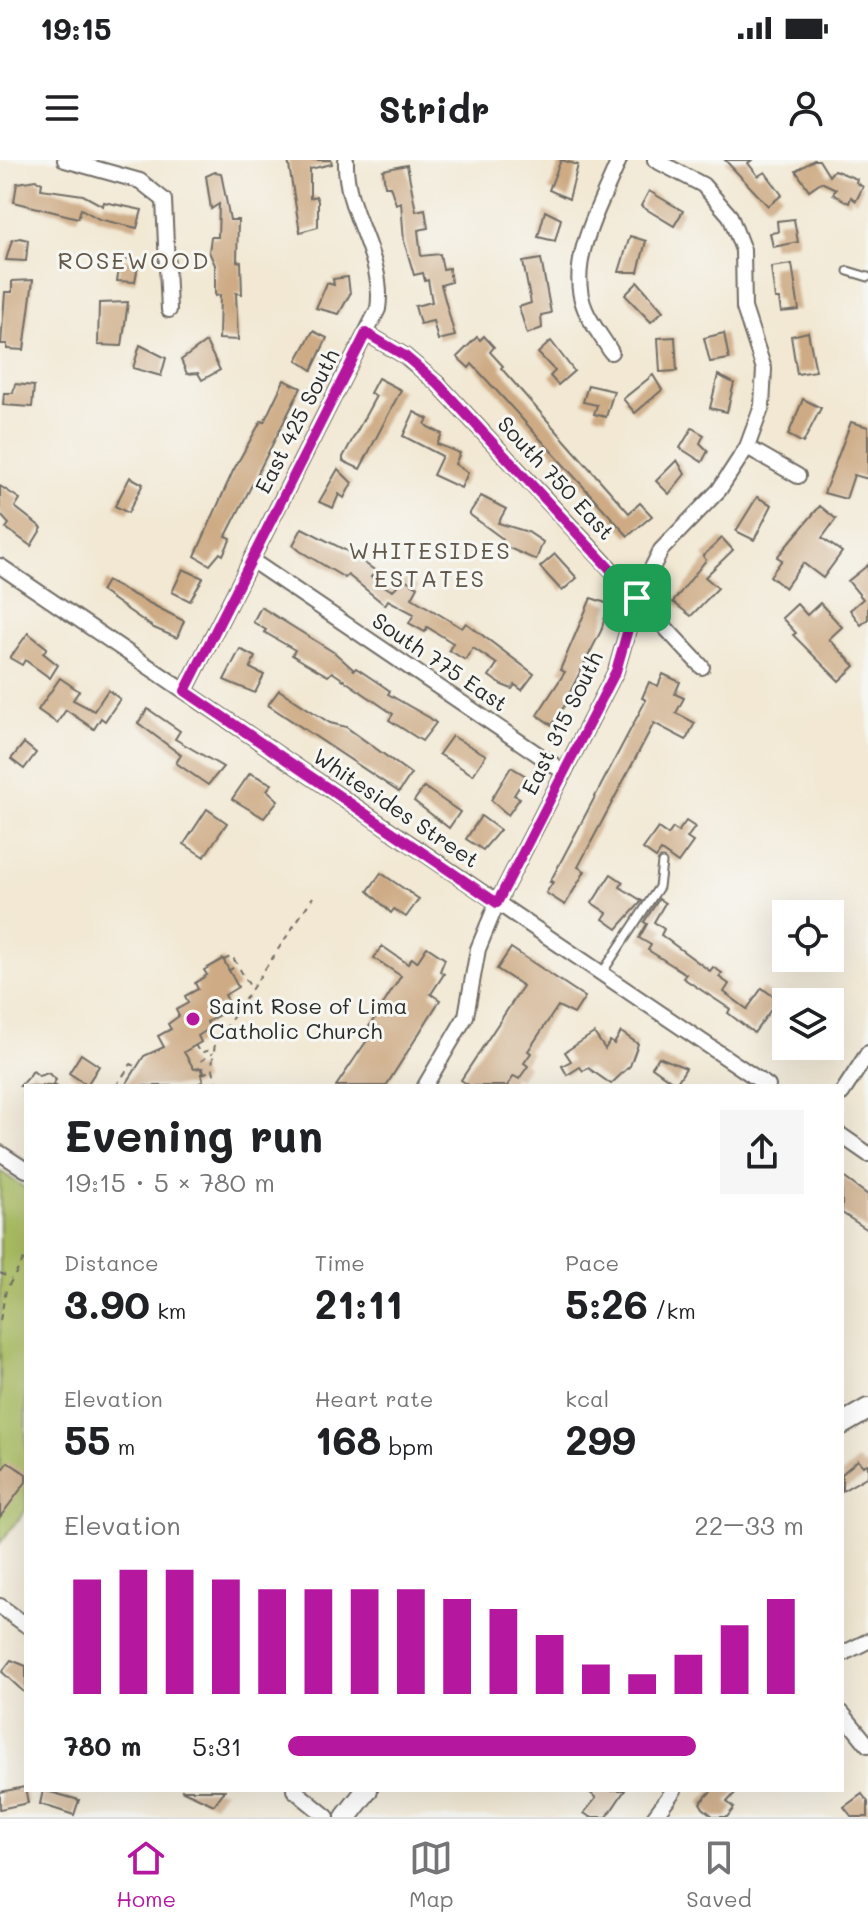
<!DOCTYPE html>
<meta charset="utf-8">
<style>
:root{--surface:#fff;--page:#f6f6f6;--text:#202124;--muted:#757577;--line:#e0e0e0;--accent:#b5179e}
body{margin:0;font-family:Mali,sans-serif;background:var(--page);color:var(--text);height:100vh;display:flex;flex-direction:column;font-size:30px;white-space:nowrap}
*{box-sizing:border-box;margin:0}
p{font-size:26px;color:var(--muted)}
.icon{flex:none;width:44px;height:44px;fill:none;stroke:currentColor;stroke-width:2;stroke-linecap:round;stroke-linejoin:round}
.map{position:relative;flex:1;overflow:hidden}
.side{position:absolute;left:24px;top:924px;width:820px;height:708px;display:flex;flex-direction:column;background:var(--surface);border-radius:0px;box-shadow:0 8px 32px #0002}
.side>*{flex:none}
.controls{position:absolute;left:772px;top:740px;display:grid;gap:16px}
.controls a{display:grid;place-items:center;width:72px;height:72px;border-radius:0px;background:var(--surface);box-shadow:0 8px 32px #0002;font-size:40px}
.pin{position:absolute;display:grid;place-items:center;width:68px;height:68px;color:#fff;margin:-34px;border-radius:16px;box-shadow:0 4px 12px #0006}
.round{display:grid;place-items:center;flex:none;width:84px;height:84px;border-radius:0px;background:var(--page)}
.overview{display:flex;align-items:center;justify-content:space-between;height:136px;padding:0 40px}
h1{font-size:44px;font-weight:800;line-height:60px}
.figures{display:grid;grid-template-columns:repeat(3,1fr);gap:12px;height:136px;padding:8px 40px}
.figures div{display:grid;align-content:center}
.figures b{font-size:40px;font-weight:800}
.figures small{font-size:22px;font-weight:400}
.figures p{font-size:22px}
.chart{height:224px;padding:16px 40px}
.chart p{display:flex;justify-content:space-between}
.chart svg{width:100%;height:144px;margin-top:8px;stroke:var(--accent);stroke-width:6}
ul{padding:0 40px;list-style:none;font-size:26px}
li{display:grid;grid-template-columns:128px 96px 1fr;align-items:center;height:60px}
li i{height:20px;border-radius:10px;background:var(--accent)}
.status{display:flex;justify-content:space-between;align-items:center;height:56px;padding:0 40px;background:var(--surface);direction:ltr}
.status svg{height:22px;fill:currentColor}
header{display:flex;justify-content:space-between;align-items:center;height:104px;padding:0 40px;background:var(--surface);font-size:36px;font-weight:800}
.menu{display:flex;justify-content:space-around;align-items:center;height:112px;border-top:2px solid var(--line);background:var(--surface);font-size:22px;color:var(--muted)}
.menu a{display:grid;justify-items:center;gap:4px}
.menu .active{color:var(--accent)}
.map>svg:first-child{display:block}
.green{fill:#aabe62;stroke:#6a7446;stroke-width:2}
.building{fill:#ceab85}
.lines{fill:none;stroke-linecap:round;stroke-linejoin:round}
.service-casing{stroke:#716d66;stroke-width:11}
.minor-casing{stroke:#716d66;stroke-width:18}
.secondary-casing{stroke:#716d66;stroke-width:24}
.path{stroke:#716d66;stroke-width:2;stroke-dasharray:6 6;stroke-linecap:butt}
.service{stroke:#fff;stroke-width:7}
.minor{stroke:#fff;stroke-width:14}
.secondary{stroke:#fff;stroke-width:20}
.route-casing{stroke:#fff;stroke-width:16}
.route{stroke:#b5179e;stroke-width:10}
.poi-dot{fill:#b5179e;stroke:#f6f6f2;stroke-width:3}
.labels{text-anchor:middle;stroke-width:6;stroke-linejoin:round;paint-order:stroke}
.street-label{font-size:22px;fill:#2b2b2b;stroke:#f6f6f2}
.poi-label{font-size:22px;fill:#2b2b2b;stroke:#f6f6f2;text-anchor:start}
.neighbourhood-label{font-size:24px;letter-spacing:2px;fill:#64584a;stroke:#f6f6f2}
</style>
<div class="status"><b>19:15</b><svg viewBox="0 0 49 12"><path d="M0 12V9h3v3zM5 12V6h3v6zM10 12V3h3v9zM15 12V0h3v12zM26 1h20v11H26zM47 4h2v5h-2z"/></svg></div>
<header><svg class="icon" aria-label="menu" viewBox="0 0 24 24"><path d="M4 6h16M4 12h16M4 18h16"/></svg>Stridr<svg class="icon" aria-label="person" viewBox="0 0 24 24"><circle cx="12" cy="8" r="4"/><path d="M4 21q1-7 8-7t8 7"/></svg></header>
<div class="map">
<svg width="868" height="1657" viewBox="0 0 868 1657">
<rect width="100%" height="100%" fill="#f6f6f2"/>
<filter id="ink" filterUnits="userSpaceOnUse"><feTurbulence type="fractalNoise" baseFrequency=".0125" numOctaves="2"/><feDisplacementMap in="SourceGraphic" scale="16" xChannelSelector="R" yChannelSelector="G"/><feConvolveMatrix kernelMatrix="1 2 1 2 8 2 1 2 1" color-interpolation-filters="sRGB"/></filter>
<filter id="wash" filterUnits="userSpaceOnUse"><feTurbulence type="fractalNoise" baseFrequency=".006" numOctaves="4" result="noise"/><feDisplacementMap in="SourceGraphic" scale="32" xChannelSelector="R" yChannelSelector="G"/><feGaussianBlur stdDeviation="1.8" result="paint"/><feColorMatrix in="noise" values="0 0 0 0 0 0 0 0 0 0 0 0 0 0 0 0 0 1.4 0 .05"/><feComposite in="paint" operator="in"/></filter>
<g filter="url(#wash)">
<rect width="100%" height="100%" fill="#f2e8d3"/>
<polygon class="green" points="0,1011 26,1029 26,1350 0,1383"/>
<g id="blocks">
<g class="building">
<polygon points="288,0 331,0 332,4 310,9 310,38 316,36 318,41 318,67 300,72"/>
<polygon points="561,0 578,5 569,39 549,30"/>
<polygon points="725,0 752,0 748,3 758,16 765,12 782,35 768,46"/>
<polygon points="814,0 819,0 829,16 834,10 857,19 856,22 863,27 856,41 851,37 849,43 833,34 836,29 821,22 809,30 796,11"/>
<polygon points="407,5 416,51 425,49 428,68 418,70 421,96 440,94 443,109 449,108 451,122 441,125 455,176 438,180 433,161 420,164 415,146 432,142 428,120 425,121 423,113 414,115 404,81 401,42 396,44 390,26 385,26 383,10"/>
<polygon points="215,12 221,13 230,60 238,60 237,101 241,102 242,134 236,133 238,180 219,179 220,135 215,136 215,105 209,92 211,77 218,77 219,44 211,49 206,16"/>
<polygon points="36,20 42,23 41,29 83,35 103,46 104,42 142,50 137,68 99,59 81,49 78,58 14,42 17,23"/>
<polygon points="649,31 683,51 674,66 641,46"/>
<polygon points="545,51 561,59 555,81 538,77"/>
<polygon points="794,59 798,82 773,87 770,73 778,72 777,61"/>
<polygon points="630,76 646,81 638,112 619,112"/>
<polygon points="20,78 28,80 26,101 6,100 12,80"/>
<polygon points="121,98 139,101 135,122 117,121"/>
<polygon points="541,99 551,153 541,155 542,168 527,174 519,147 531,143 523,102"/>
<polygon points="792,104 799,150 781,152 779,139 775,139 771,107"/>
<polygon points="348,117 350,134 339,154 316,148 327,123 334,125 333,119"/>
<polygon points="33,120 24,190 7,189 7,184 1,184 5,132 12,132 12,121"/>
<polygon points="638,122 663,151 651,162 625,135"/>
<polygon points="128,142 122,186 98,185 99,143"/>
<polygon points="313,171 327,178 312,210 297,200"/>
<polygon points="808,172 816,211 797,214 791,176"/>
<polygon points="724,173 729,199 710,202 704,178"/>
<polygon points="484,176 494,187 490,192 503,206 501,208 629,353 640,343 652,356 628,376 495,229 472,204 469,208 457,197 477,177 480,180"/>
<polygon points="675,177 677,211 660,212 658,178"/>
<polygon points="551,181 574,211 558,225 550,216 555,211 538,193"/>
<polygon points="206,182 220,210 202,220 198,213 187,214 181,200"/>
<polygon points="140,185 166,198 161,216 133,208"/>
<polygon points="653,215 662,230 635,253 623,239"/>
<polygon points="718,215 734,223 727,252 710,248"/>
<polygon points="378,218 401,230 360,309 343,301 343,297 376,236 370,233"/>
<polygon points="284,220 301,228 226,376 231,378 223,395 220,393 210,405 195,396 233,311 261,261 264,262"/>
<polygon points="15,224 34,226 32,247 3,245 4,233 13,233"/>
<polygon points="588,225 614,231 606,257 594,254 597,245 583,242"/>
<polygon points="803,239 821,248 803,283 788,275"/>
<polygon points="414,252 428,259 425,264 428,267 442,274 437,284 460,293 455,304 468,313 461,328 433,315 442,296 403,276"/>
<polygon points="851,262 868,267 868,319 854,315 846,339 824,333"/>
<polygon points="692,268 704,275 700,283 708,291 702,302 680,288"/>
<polygon points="677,300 685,314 669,334 656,321"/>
<polygon points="338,309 352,323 344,338 339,334 333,348 319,342"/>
<polygon points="130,317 143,324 128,353 115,346"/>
<polygon points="0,326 20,339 15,347 42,368 31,386 6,368 9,364 0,354"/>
<polygon points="481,336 506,349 498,363 528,372 543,382 536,400 500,384 503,379 469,354"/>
<polygon points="757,337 772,345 754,380 736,371"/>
<polygon points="820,346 836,359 822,378 842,392 823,418 803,403 785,428 770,416 782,400 777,397"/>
<polygon points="302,368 345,390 376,411 371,417 392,431 404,419 418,427 412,438 462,468 466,463 534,514 522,530 515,525 512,529 502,525 489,516 497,504 473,488 465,500 449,490 453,483 427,467 425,472 409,463 414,454 388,440 385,445 348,415 345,418 300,391 293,385"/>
<polygon points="722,378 733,390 705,417 718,428 691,456 673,442 706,400 703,396"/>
<polygon points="555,394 577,418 562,431 540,407"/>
<polygon points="868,405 868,459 861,465 850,450 863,439 848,421"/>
<polygon points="183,409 203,418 190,441 172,432"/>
<polygon points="107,421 184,461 177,478 154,468 101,431"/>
<polygon points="591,438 609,444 601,471 570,532 572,534 552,565 537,555 565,512 560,510"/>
<polygon points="820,443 842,467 829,479 855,506 839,521 793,475 796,473 782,458 797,444 807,455"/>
<polygon points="261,447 335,493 354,510 356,508 383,526 390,531 388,534 430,558 436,563 422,581 389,560 393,554 332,512 328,516 307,504 292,495 295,490 264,472 266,470 253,462"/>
<polygon points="28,473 47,488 43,493 58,505 50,518 25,500 22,505 10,498"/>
<polygon points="240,489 255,497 250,508 264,515 255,533 224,520"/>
<polygon points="663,514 680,522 675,534 684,538 676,553 695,563 686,580 654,563 578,707 585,711 565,745 546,733 553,722 550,722 646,540 642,538 649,522 658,526"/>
<polygon points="60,518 79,531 73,540 94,551 108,530 120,539 105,561 101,558 94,569 66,550 57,563 38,550"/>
<polygon points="279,530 330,563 346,567 411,614 399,632 268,545"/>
<polygon points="148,549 180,571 175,579 223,607 208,625 176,603 181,595 138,563"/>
<polygon points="452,576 486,595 473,615 439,594"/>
<polygon points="24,583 36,593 24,609 11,599"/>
<polygon points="511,607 526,616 514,635 520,638 508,655 491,640"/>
<polygon points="250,613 272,624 267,630 278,640 264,658 232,639"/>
<polygon points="424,627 460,652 449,668 414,641"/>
<polygon points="207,649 227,663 204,697 184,684"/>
<polygon points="481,656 500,670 483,690 466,679"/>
<polygon points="686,661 695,667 687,678 693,682 678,703 661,691 656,698 643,689 658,668 668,675 673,668 678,672"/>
<polygon points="381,713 419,739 406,757 394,749 391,753 368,731"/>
<polygon points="611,714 623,722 620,727 642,741 617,769 603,759 607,753 592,743"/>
<polygon points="659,739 665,743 654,762 664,769 661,775 710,811 713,807 722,813 719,817 729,824 724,832 747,849 762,828 778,840 754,873 728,853 730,849 683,818 686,814 648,790 651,785 639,778 647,764 644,762"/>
<polygon points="382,786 408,804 412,798 417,802 427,787 445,799 440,811 444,814 431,834 440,840 386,926 336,926 372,873 367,870 401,816 374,798"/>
<polygon points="511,788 585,837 574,854 558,846 528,891 531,893 524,903 528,906 519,919 514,916 507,926 470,926 461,920 523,826 497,809"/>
<polygon points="223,799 238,827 225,835 228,841 216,849 219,855 207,862 210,868 198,876 201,882 184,892 194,909 201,908 203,921 194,926 125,926 144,896 164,887 158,876 171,869 168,864 179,856 176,850 188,843 185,836 198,829 195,823 207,815 204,810"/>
<polygon points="621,872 638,884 630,906 611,924 588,908 583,911 580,907 567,915 562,906 571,901 565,892 594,873 605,889 610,881 614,884"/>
<polygon points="81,894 99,906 87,925 69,913"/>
<polygon points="659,897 686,908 676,924 652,907"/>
<polygon points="33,911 39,916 48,913 56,920 53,924 56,926 20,926"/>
<polygon points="842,1016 868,1035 868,1070 842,1053"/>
<polygon points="858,1300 863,1306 868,1304 868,1316 842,1331 842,1314"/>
<polygon points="8,1302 26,1314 26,1322 0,1357 0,1312"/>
<polygon points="11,1500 26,1506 26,1534 2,1512"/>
<polygon points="25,1627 28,1643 0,1649 0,1632"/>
<polygon points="43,1630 79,1640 74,1655 40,1644"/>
<polygon points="181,1630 225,1630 214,1645"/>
<polygon points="587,1630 625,1630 607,1657 590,1657 584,1653 596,1638"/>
<polygon points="712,1630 738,1630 727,1642 734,1648 727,1657 714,1657 703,1648 700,1643"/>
<polygon points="862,1634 868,1642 868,1657 852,1657 844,1647"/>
</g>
</g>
</g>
<g filter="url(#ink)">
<use href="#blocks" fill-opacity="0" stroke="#716d66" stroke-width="2"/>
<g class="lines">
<g class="service-casing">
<g id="service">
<polyline points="848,111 868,117"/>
<polyline points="602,813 659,727 662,703"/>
</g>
</g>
<g class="minor-casing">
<g id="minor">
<polyline points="65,0 140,21 164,40 169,150"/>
<polyline points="366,173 405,196 438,224 702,507"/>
<path d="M611 192C603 178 591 164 585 149 565 102 602 43 619 0"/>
<polyline points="747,287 798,316"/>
<polyline points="251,400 564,612"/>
<polyline points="0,406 768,926"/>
<path d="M185 531 378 149C386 96 344 54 346 0"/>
<polyline points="425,926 466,856 478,789 497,743 616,511 637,438 661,390 719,330 747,287 762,246 764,209 744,148 743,90 730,56 703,25 655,0"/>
<polyline points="842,933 868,893"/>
<polyline points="842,976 868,994"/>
<polyline points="0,993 26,1010"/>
<polyline points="0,1446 26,1465"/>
<polyline points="842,1494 868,1481"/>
<polyline points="842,1553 868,1585"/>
<polyline points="294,1630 327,1657"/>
<polyline points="654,1657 674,1630"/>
</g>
</g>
<g class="secondary-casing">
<g id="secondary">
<polyline points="842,1264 868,1249"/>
<polyline points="346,1657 367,1630"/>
</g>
</g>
<g class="path">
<polyline points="224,800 232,796 251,828"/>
<polyline points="228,811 236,806"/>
<polyline points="195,885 200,893 213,889"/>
<polyline points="204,913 201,901 213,893"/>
<polyline points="202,914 212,910"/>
<polyline points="116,926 131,904 137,907"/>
<polyline points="217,926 212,905 215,884 313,737"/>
<polyline points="0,1113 11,1119"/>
<polyline points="0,1160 6,1130 26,1096"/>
<polyline points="0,1312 8,1302 26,1314"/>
</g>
<use href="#service" class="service"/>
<use href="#minor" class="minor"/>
<use href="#secondary" class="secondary"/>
</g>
</g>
<g class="lines" filter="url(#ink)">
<g class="route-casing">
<polygon id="route" points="366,173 405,196 438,224 637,438 616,511 497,743 185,531"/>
</g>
<use href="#route" class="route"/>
</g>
<circle class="poi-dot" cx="193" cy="859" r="8"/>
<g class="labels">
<g class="street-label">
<text transform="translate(297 261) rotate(-63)" y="8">East 425 South</text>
<text transform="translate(556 318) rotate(47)" y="8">South 750 East</text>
<text transform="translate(440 502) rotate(34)" y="8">South 775 East</text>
<text transform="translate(562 563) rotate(-64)" y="8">East 315 South</text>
<text transform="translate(396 648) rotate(34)" y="8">Whitesides Street</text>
</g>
<g class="poi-label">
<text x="209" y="854">Saint Rose of Lima<tspan x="209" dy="25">Catholic Church</tspan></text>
</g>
<g class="neighbourhood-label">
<text x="134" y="109">ROSEWOOD</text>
<text x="430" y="399">WHITESIDES<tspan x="430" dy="28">ESTATES</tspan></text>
</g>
</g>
</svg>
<div class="controls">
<a><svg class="icon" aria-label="locate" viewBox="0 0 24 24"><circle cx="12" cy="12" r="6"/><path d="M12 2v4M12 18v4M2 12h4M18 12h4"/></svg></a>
<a><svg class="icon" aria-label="layers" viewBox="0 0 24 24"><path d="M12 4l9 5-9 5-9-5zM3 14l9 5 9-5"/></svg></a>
</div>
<div class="pin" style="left:637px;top:438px;background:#1e9e55"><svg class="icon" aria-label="arrive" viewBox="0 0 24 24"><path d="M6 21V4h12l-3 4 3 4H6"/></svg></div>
<section class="side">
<div class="overview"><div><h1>Evening run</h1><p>19:15 · 5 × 780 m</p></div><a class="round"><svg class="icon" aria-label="share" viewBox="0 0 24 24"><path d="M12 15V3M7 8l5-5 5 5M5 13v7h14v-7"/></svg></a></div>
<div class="figures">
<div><p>Distance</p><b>3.90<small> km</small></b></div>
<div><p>Time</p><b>21:11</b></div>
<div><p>Pace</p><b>5:26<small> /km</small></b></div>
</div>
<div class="figures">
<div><p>Elevation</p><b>55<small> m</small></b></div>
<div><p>Heart rate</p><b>168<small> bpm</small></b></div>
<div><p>kcal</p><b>299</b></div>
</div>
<div class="chart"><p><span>Elevation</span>22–33 m</p>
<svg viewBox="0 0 160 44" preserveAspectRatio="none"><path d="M5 44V9M15 44V6M25 44V6M35 44V9M45 44V12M55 44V12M65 44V12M75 44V12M85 44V15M95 44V18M105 44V26M115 44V35M125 44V38M135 44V32M145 44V23M155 44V15"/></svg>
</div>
<ul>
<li><b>780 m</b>5:31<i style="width:79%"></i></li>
</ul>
</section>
</div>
<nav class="menu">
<a class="active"><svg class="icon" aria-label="home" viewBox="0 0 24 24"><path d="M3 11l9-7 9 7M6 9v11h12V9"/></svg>Home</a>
<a><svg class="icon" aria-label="map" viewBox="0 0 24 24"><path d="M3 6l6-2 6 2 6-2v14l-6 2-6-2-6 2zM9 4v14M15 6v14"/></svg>Map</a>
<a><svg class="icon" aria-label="saved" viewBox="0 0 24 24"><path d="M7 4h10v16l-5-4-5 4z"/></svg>Saved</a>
</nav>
